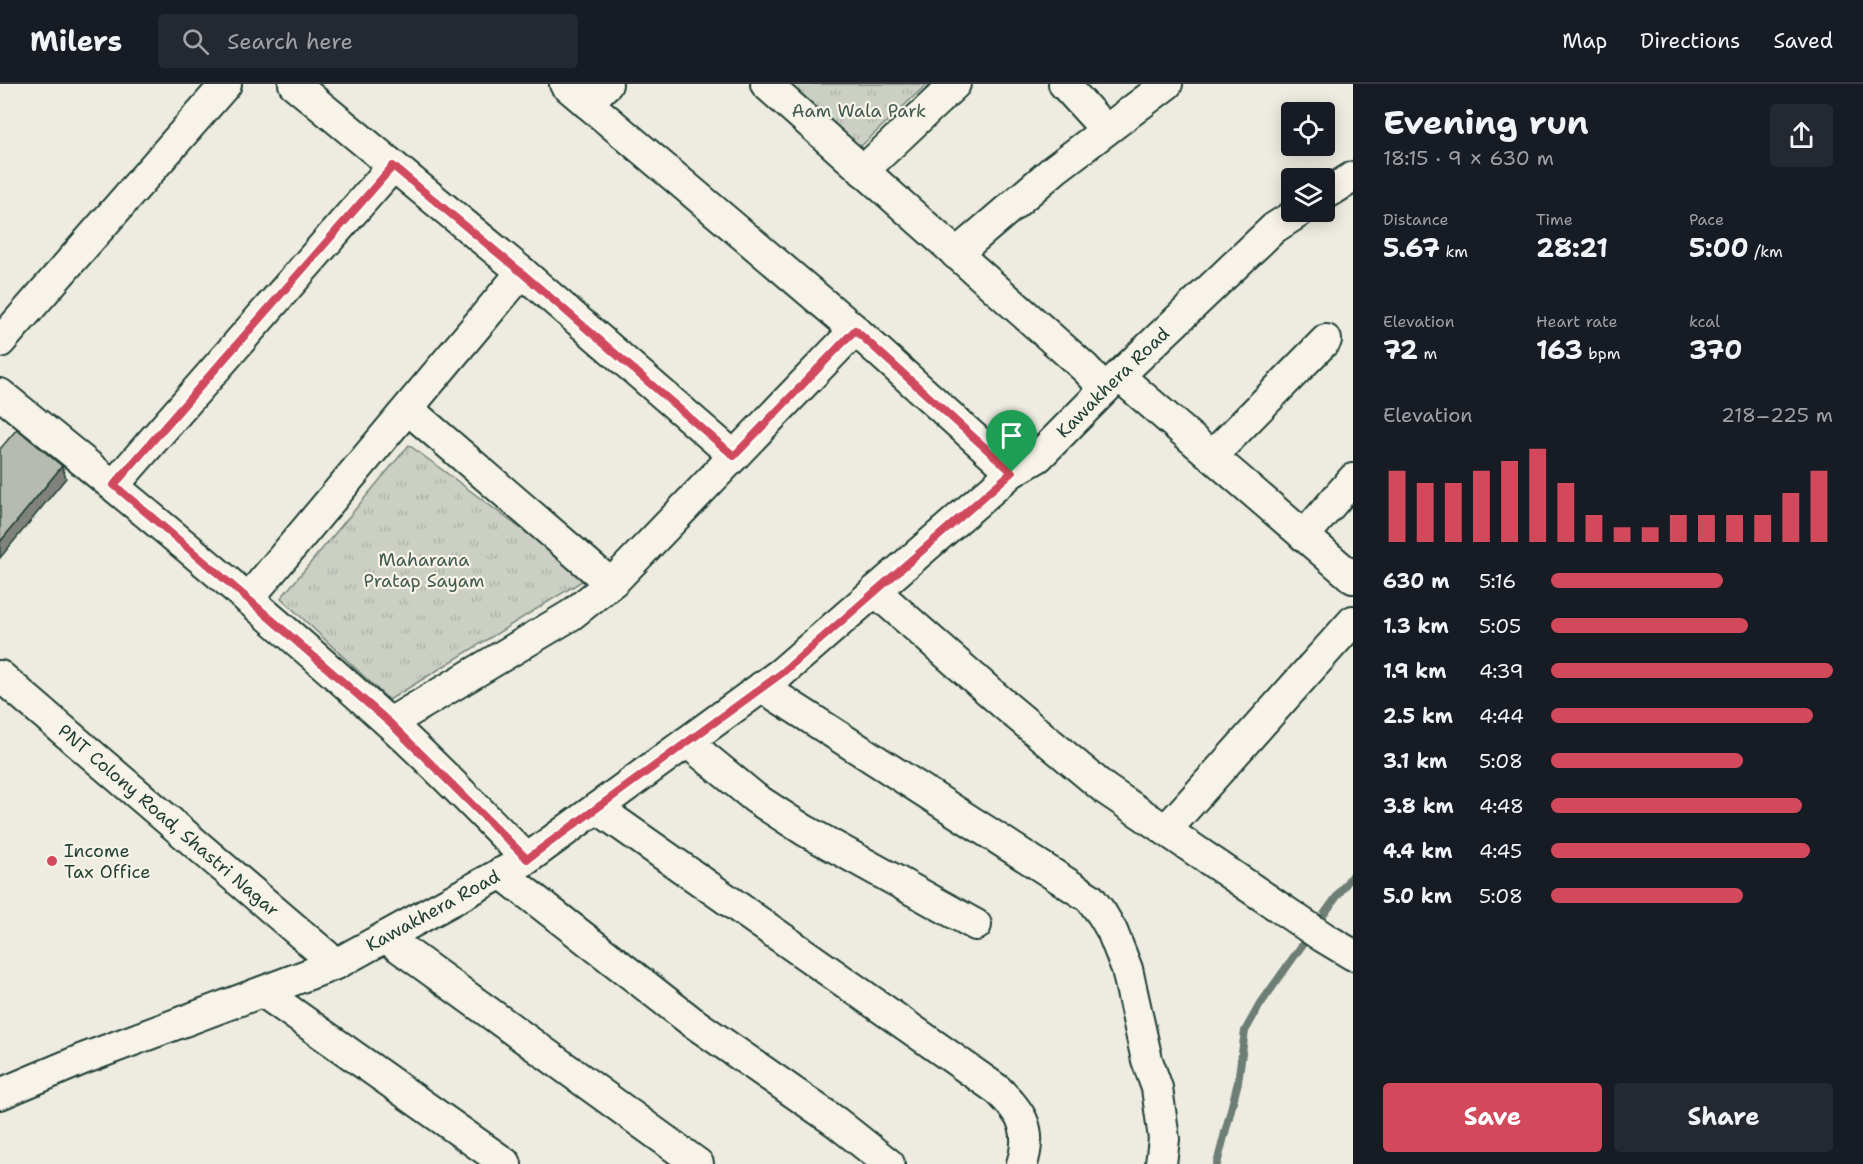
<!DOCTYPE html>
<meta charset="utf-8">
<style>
:root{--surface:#171b24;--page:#242831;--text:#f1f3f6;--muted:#9ea1a6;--line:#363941;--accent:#d1495b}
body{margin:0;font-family:"Shantell Sans",sans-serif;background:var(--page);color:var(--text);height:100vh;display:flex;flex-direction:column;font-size:22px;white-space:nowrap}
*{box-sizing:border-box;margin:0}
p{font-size:20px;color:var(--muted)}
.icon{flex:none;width:33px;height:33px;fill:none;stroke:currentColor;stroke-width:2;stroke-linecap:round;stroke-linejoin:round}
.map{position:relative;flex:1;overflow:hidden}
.details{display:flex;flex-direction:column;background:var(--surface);width:510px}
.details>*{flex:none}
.controls{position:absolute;left:1281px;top:18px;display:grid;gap:12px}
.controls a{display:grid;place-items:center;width:54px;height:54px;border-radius:6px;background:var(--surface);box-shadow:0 3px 15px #0003;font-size:30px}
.pin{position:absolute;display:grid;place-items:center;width:51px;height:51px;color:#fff;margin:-62px -26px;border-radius:50% 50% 50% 0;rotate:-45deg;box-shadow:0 0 6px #0007}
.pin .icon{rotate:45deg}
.round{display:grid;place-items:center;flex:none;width:63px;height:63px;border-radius:6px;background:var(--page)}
.overview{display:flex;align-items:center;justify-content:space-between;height:102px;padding:0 30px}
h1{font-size:33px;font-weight:700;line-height:45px}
.figures{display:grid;grid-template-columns:repeat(3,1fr);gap:9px;height:102px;padding:6px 30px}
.figures div{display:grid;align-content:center}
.figures b{font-size:26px;font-weight:700}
.figures small{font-size:16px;font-weight:400}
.figures p{font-size:16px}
.chart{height:168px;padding:12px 30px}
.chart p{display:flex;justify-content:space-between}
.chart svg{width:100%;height:108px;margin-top:6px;stroke:var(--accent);stroke-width:6}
.button{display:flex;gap:12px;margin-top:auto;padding:12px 30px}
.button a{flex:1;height:69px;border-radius:6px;background:var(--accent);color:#fff;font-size:24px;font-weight:700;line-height:69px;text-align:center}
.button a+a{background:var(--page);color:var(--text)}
ul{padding:0 30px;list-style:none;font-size:20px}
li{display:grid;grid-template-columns:96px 72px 1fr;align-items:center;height:45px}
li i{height:15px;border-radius:8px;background:var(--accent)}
header{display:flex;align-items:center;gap:36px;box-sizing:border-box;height:84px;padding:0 30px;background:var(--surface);border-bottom:2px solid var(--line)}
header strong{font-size:28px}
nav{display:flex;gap:33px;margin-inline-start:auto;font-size:21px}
.search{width:420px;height:54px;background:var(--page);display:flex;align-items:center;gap:15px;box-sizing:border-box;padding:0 21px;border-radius:6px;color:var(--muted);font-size:22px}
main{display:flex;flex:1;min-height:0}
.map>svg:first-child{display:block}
.grass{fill:url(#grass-tufts);stroke:#76867c;stroke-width:1.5}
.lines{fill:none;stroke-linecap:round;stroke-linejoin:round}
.stream{stroke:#6c7e74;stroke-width:8}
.minor-casing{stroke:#1f3d34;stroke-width:34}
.minor{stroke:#f7f3e8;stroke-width:30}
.shaded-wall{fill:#7f837b;stroke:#1f3d34;stroke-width:1.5}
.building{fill:#b5bbb0;stroke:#1f3d34;stroke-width:1.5}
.route-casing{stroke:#fff;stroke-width:12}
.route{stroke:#d1495b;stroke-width:8}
.poi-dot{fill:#d1495b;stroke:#f7f3e8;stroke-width:2}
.labels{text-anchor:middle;stroke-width:4.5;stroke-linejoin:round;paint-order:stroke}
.park-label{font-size:18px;fill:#425a51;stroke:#f7f3e8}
.street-label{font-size:18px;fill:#1f3d34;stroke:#f7f3e8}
.poi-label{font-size:18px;fill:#1f3d34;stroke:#f7f3e8;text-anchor:start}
</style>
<header>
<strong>Milers</strong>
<div class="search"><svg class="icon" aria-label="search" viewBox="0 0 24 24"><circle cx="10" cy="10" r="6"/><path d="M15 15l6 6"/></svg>Search here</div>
<nav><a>Map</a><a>Directions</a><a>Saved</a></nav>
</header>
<main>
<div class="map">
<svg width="1353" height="1080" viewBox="0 0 1353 1080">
<defs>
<pattern id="grass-tufts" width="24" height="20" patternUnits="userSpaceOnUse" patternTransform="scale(1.5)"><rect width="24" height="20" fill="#cccfc4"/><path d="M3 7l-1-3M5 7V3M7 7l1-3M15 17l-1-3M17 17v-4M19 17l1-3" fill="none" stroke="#afb3a9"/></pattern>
</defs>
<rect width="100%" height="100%" fill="#eeece1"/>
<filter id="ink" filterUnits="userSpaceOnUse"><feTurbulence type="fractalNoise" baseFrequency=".0167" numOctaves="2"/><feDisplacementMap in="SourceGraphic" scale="12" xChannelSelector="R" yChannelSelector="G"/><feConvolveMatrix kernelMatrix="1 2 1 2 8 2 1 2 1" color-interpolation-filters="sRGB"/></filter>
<g filter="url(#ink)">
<g class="grass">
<polygon points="789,0 927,0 859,64"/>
<polygon points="409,361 587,494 389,616 281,514"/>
</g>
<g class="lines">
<g class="stream">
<polyline points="1317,840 1353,790"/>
<polyline points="1217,1080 1238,998 1245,947 1259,922 1310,850"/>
</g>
<g class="minor-casing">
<g id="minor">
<polyline points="294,0 522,188 734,372"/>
<polyline points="565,0 855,246 1012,388"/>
<polyline points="766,0 1085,284 1105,305"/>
<polyline points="1064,0 1106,46"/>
<polyline points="587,19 607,0"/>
<polyline points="863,87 955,0"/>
<polyline points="1324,111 1353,93"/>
<polyline points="956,170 1055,85 1167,0"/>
<polyline points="0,258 226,0"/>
<polyline points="1119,292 1353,494"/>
<path d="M0 310C132 416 263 524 388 638 436 681 481 729 527 775"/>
<polyline points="408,325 610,499"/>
<polyline points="1212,372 1326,256"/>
<polyline points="114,401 393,82"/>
<polyline points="1304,452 1353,395"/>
<polyline points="875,507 1007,623 1105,705 1323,853 1353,871"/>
<polyline points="248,515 522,188"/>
<path id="s1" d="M0 592 336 880"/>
<polyline points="762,603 1090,814 1102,830 1112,847 1127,885 1147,976 1157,1004 1164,1055 1161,1080"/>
<polyline points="390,639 571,531 615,496 855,246"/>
<polyline points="687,658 755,714 804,746 976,841"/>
<path d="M597 724 998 1006C1022 1030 1033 1045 1022 1080"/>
<polyline points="1166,746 1353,537"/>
<polyline points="501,789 691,937 836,1038 889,1080"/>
<polyline points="385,853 698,1080"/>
<polyline points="263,908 506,1080"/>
<path id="s2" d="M0 1010 83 975 336 880 527 775 781 589 1012 388 1038 373 1105 305 1274 144 1299 128"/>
</g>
</g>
<use href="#minor" class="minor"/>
</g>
<polygon class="shaded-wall" points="62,382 66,394 0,474 0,458"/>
<polygon class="building" points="17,345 62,382 0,458 0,365"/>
</g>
<g class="lines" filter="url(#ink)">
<g class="route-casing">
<polygon id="route" points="393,82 522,189 734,372 855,246 1012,388 782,589 527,775 390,639 248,515 114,401"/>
</g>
<use href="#route" class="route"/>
</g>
<circle class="poi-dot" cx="52" cy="777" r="6"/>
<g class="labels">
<g class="park-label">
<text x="859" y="33">Aam Wala Park</text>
<text x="424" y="482">Maharana<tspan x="424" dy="21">Pratap Sayam</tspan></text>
</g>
<g class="street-label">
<text dy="6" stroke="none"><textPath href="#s2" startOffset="1335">Kawakhera Road</textPath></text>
<text dy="6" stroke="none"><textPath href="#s1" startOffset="222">PNT Colony Road, Shastri Nagar</textPath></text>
<text dy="6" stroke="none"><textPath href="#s2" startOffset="471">Kawakhera Road</textPath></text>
</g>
<g class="poi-label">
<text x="64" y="773">Income<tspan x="64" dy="21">Tax Office</tspan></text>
</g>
</g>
</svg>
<div class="controls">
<a><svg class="icon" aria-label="locate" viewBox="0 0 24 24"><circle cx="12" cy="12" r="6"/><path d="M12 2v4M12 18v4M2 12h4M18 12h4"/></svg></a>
<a><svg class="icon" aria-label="layers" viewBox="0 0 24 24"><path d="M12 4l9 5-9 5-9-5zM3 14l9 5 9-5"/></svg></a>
</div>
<div class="pin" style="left:1012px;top:388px;background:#1e9e55"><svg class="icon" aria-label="arrive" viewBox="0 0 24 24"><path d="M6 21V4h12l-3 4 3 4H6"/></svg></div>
</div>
<section class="details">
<div class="overview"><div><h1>Evening run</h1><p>18:15 · 9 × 630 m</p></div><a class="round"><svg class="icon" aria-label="share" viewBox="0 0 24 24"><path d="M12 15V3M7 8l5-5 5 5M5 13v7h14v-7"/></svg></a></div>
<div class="figures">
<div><p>Distance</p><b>5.67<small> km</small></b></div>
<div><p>Time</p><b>28:21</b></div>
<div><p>Pace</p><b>5:00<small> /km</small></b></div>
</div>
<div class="figures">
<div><p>Elevation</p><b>72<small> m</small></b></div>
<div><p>Heart rate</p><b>163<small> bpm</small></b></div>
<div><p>kcal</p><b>370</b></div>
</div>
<div class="chart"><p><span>Elevation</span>218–225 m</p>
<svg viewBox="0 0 160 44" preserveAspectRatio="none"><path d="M5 44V15M15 44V20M25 44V20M35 44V15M45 44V11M55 44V6M65 44V20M75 44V33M85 44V38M95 44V38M105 44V33M115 44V33M125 44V33M135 44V33M145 44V24M155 44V15"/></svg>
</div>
<ul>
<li><b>630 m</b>5:16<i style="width:61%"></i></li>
<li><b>1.3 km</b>5:05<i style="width:70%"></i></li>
<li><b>1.9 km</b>4:39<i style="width:100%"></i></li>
<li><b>2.5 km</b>4:44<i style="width:93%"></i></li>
<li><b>3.1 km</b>5:08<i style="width:68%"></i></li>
<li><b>3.8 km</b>4:48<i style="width:89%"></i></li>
<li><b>4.4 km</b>4:45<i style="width:92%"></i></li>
<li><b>5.0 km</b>5:08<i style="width:68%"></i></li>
</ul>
<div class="button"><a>Save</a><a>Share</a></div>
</section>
</main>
